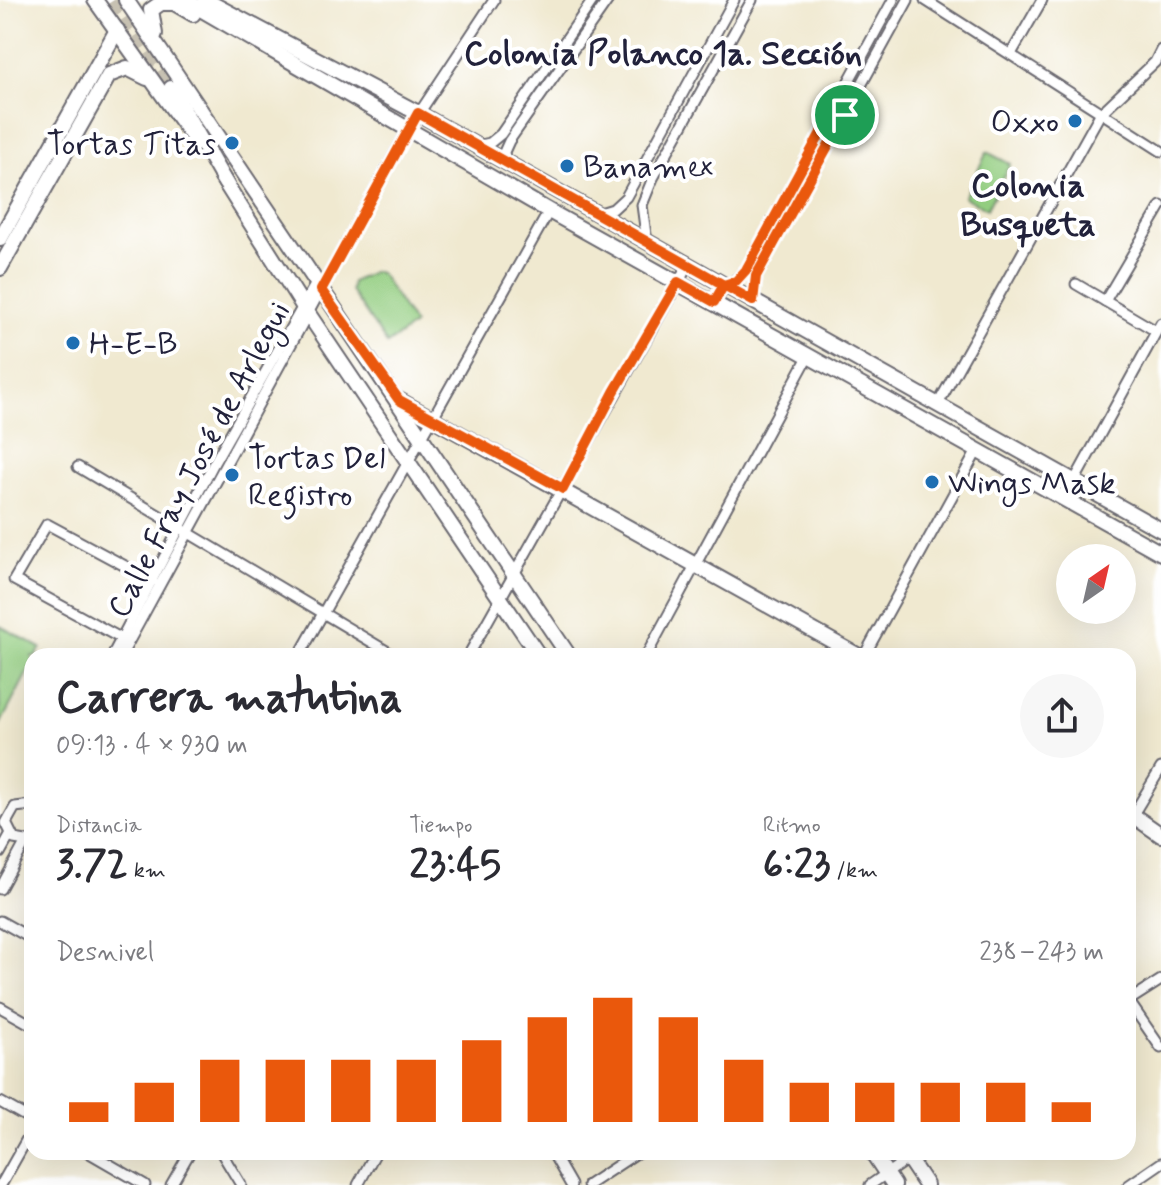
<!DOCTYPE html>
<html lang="es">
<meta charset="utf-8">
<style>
:root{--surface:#fff;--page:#f7f7f7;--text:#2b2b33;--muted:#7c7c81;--accent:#ea580c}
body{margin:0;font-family:Mynerve,sans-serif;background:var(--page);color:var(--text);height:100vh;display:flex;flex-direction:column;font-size:30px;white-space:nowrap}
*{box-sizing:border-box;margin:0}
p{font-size:26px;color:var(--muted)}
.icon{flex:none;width:44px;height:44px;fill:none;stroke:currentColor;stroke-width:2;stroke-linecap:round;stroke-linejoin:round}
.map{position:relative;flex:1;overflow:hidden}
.panel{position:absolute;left:24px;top:648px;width:1112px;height:512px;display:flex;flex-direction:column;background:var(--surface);border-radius:24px;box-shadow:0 8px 32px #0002}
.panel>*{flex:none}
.needle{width:52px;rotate:34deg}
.controls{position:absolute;left:1056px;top:544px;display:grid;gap:16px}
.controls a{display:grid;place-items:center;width:80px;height:80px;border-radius:50%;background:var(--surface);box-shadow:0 8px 32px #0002;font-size:40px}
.pin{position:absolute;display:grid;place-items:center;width:68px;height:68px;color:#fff;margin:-34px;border:4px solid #fff;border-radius:50%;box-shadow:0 2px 8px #0007}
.round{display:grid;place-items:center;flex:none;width:84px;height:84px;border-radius:42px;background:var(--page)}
.head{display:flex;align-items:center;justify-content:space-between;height:136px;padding:0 32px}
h1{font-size:44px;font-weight:800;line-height:60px}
.stats{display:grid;grid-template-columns:repeat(3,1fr);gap:12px;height:136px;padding:8px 32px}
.stats div{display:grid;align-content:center}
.stats b{font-size:40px;font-weight:800}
.stats small{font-size:22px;font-weight:400}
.stats p{font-size:22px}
.chart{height:224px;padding:16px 32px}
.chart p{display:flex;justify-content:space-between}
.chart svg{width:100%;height:144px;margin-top:8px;stroke:var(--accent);stroke-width:6}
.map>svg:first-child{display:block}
.green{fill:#93cd80;stroke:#5a785e;stroke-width:2}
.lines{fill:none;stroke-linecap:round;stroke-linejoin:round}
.primary-tunnel{stroke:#c7c1b2;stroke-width:14;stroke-dasharray:14 7;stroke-linecap:butt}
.street-casing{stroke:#6a686f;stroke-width:13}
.secondary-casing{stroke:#6a686f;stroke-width:18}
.primary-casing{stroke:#6a686f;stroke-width:18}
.street{stroke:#fff;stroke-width:9}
.secondary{stroke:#fff;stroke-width:14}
.primary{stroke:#fff;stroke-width:14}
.route-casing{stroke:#fff;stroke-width:16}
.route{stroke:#ea580c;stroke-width:10}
.poi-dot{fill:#1f6fb2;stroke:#fff;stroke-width:3}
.labels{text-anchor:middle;stroke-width:8;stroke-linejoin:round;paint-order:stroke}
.poi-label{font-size:32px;fill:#22223b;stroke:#fff;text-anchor:start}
.street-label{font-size:32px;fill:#22223b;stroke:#fff}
.neighbourhood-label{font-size:34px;font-weight:bold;fill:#22223b;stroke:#fff}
</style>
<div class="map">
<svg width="1161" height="1185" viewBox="0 0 1161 1185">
<rect width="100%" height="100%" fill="#fff"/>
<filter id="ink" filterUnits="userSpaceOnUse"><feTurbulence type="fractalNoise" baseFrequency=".0125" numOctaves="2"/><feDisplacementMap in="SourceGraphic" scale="16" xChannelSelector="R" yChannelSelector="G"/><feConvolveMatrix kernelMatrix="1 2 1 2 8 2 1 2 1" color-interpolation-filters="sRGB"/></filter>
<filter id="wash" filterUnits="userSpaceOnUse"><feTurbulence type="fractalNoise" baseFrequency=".006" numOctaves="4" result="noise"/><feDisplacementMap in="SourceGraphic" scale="32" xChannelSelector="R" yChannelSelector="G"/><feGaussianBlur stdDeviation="1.8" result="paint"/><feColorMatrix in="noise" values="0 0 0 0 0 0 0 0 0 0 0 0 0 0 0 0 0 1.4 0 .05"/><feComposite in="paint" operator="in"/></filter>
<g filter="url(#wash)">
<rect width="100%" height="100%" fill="#f0e9d0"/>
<g class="green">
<polygon points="987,152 1010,164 987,209 964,197"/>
<polygon points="374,271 381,274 414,325 387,344 351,291 352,282"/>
<polygon points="0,626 41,648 36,656 32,656 32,664 0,725"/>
</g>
</g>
<g filter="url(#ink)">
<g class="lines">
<polyline class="primary-tunnel" points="114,0 171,88"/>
<g class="street-casing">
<g id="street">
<polyline points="925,0 1161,151"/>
<polyline points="1011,54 1042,0"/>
<polyline points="476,146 490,143 501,134 593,0"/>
<polyline points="506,164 504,152 509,141 608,0"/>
<polyline points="597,214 613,209 626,197 734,0"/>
<polyline points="647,242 642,205 653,178 752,0"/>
<polyline points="1076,284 1156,331"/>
<polyline points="753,301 756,276 908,0"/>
<polyline points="1105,301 1161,206"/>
<path d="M714 302C725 285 733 284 746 270L893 0"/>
<polyline points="938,404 1100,114 1155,62 1161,50"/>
<polyline points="78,467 395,656"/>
<polyline points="1065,498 1161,323"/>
<polyline points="122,639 14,580 47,524 153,581"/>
<polyline points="112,656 215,461 316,283"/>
<polyline points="121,656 408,130 494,0"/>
<polyline points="299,656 549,211"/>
<polyline points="468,656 688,265"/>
<polyline points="646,656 809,355"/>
<polyline points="864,656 978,449"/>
<polyline points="32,805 15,807 6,823 14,839 32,842"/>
<polyline points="1131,818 1161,768"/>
<polyline points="0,853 10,835"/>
<polyline points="0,889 25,843"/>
<polyline points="0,921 32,939"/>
<polyline points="1128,1000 1161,1048"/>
<polyline points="1128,1001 1161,980"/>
<polyline points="0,1007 32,1025"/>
<polyline points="0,1102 32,1120"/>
<polyline points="88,1152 145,1185"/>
<polyline points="221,1152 241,1185"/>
<polyline points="552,1152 571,1185"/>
<polyline points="1,1185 32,1130"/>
<polyline points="171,1185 190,1152"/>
<polyline points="358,1185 376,1152"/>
<polyline points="588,1185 638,1152"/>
<polyline points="870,1185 918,1152"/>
<polyline points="1129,1185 1161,1163"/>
</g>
</g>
<g class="secondary-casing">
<g id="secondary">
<polyline points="95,0 197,143"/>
<polyline points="126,0 569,656"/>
<polyline points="155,34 151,10 161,3 175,3"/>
<polyline points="221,176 303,306 539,656"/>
<polyline points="0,239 117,30"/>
<polyline points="0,268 109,75 127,68 147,78"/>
<polyline points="399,400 859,656"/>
<polyline points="1128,812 1161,835"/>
<polyline points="872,1152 894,1185"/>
<polyline points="904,1152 926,1185"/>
</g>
</g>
<g class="primary-casing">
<g id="primary">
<polyline points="169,0 193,14"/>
<polyline points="185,0 549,211 1161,553"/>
<polyline points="205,0 418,113 1161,530"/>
<polyline points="171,88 226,184"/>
</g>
</g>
<use href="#street" class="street"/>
<use href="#secondary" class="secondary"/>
<use href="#primary" class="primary"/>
</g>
</g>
<g class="lines" filter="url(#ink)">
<g class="route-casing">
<polyline id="route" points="845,115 834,109 746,270 736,281 724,285 418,113 321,290 399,400 563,489 614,392 678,282 714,302 724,285 753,301 756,276 845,115"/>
</g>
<use href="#route" class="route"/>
</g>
<g class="poi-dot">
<circle cx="1075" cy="121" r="8"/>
<circle cx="232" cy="143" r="8"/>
<circle cx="567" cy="166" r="8"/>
<circle cx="73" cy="343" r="8"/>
<circle cx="232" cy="475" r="8"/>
<circle cx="932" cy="482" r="8"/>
</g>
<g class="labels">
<g class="poi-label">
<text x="1059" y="132" text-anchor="end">Oxxo</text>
<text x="216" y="154" text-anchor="end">Tortas Titas</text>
<text x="583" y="177">Banamex</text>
<text x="89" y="354">H-E-B</text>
<text x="248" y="468">Tortas Del<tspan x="248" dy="37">Registro</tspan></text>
<text x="948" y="493">Wings Mask</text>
</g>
<g class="street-label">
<text transform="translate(198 459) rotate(-62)" y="11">Calle Fray José de Arlegui</text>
</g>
<g class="neighbourhood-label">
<text x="663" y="64">Colonia Polanco 1a. Sección</text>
<text x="1028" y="196">Colonia<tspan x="1028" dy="39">Busqueta</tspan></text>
</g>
</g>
</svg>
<div class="controls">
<a><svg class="needle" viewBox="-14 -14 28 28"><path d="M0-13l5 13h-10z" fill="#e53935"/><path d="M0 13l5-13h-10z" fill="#7c7c81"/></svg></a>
</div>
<div class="pin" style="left:845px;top:115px;background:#1e9e55"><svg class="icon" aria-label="arrive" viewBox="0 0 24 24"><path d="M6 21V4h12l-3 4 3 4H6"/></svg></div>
<section class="panel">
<div class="head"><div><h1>Carrera matutina</h1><p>09:13 · 4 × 930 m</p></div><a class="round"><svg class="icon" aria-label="share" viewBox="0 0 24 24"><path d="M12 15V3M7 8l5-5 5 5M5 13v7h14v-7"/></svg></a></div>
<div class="stats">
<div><p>Distancia</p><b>3.72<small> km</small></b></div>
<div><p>Tiempo</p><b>23:45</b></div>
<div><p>Ritmo</p><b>6:23<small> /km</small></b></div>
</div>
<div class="chart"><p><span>Desnivel</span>238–243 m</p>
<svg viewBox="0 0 160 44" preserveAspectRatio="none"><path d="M5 44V38M15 44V32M25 44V25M35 44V25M45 44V25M55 44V25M65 44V19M75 44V12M85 44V6M95 44V12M105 44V25M115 44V32M125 44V32M135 44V32M145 44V32M155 44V38"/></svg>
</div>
</section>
</div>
